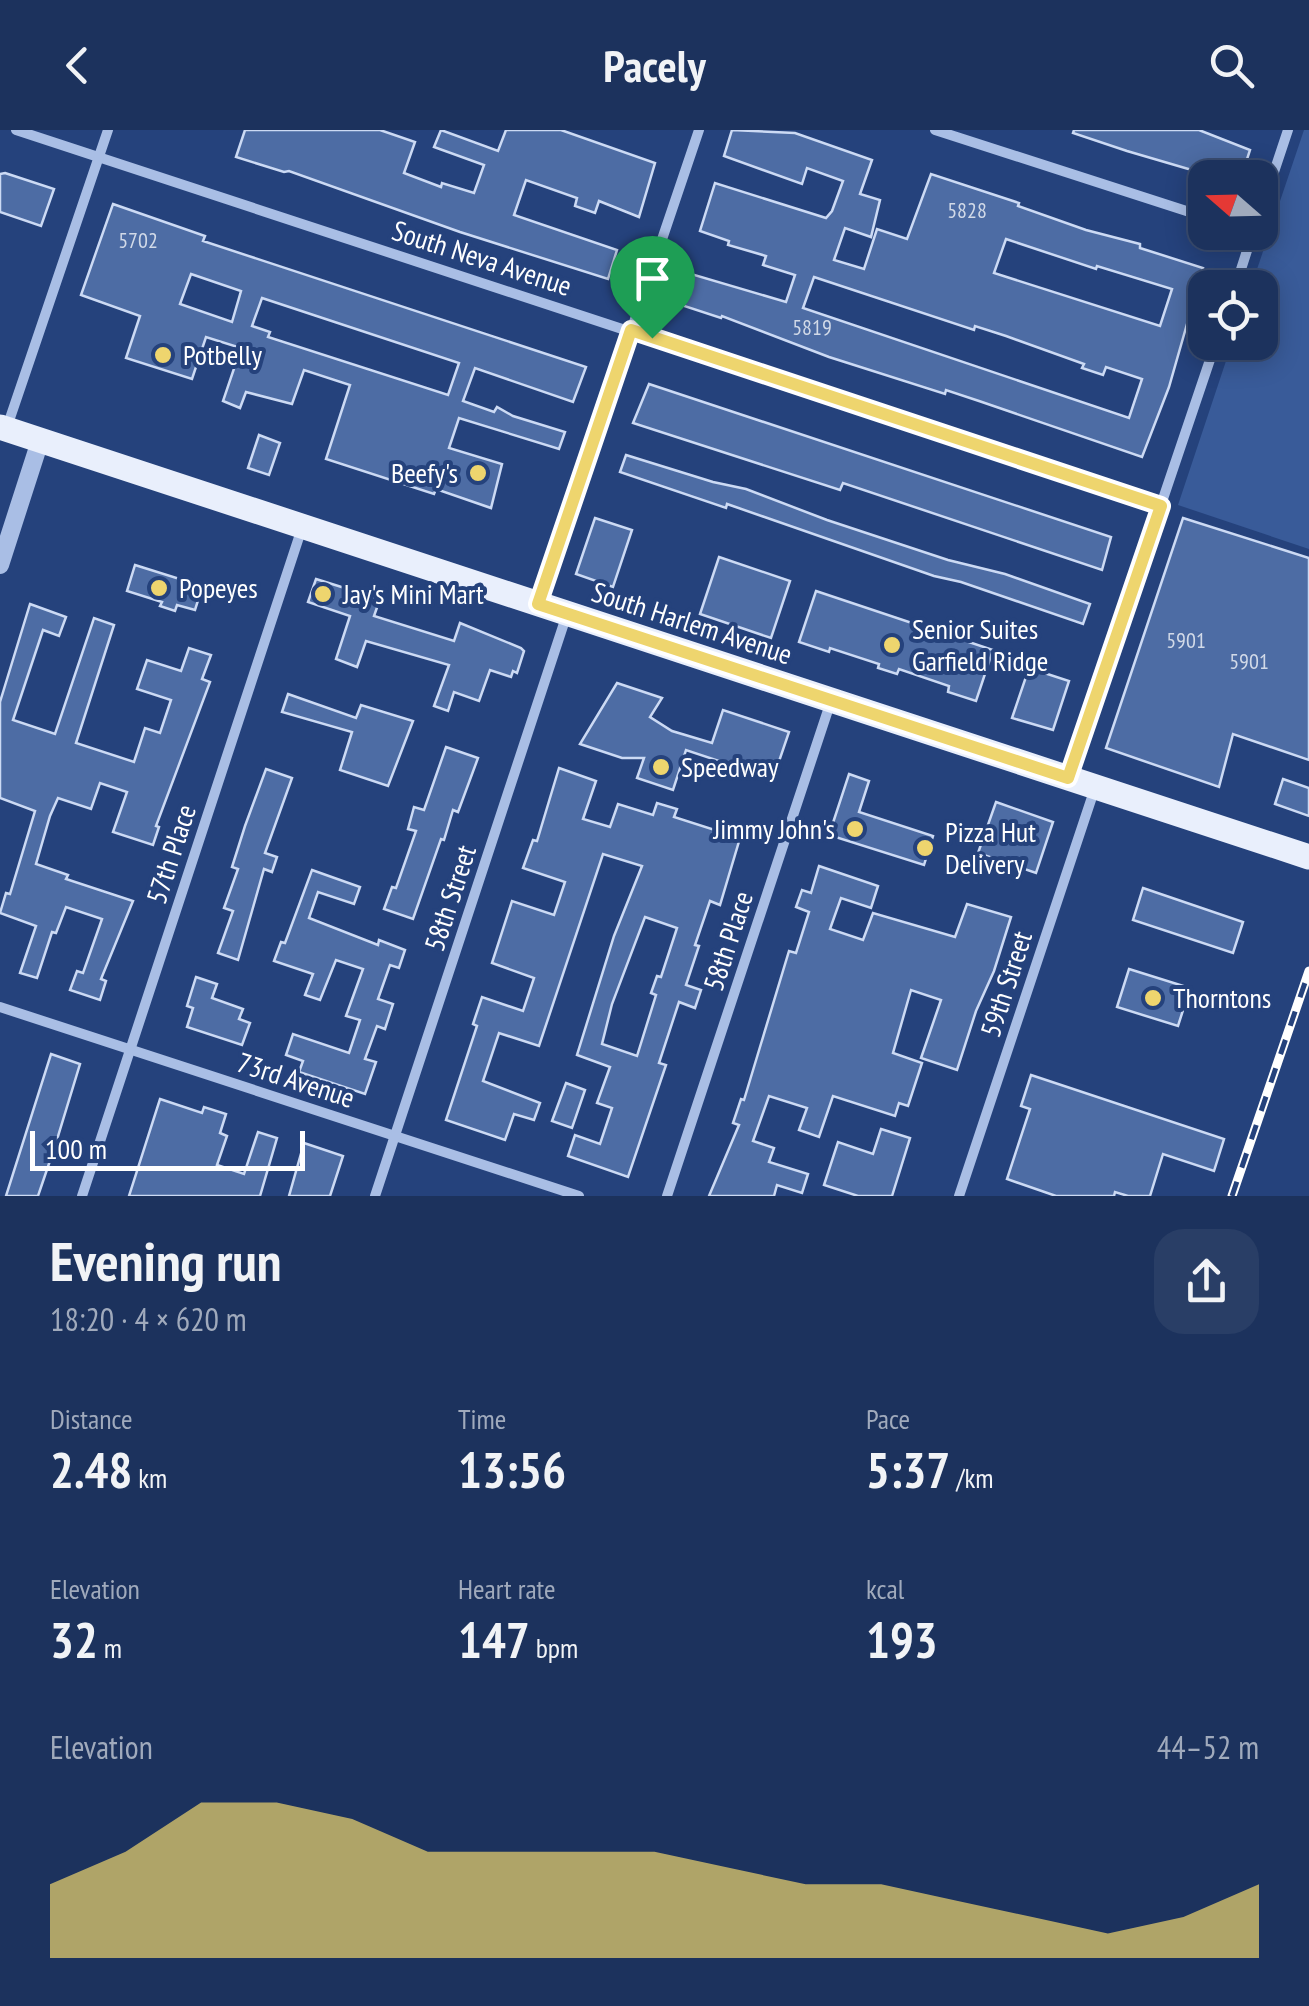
<!DOCTYPE html>
<meta charset="utf-8">
<style>
:root{--surface:#1c325d;--page:#293e66;--text:#f1f3f6;--muted:#a0aabc;--line:#3a4d72;--accent:#eed56e}
body{margin:0;font-family:"PT Sans Narrow",sans-serif;background:var(--page);color:var(--text);height:100vh;display:flex;flex-direction:column;font-size:38px;white-space:nowrap}
*{box-sizing:border-box;margin:0}
p{font-size:32px;color:var(--muted)}
.icon{flex:none;width:55px;height:55px;fill:none;stroke:currentColor;stroke-width:2;stroke-linecap:round;stroke-linejoin:round}
.map{position:relative;height:1066px;overflow:hidden}
.side{display:flex;flex-direction:column;background:var(--surface);flex:1}
.side>*{flex:none}
.needle{width:65px;rotate:290deg}
.controls{position:absolute;left:1188px;top:30px;display:grid;gap:20px}
.controls a{display:grid;place-items:center;width:90px;height:90px;border-radius:20px;background:var(--surface);box-shadow:0 5px 25px #0003,0 0 0 2px var(--line);font-size:50px}
.scale{position:absolute;left:30px;bottom:25px;width:275px;box-sizing:border-box;padding-left:10px;border:5px solid #fff;border-top:0;font-size:28px;line-height:35px;white-space:nowrap;color:#fff;-webkit-text-stroke:8px #25427c;paint-order:stroke}
.pin{position:absolute;display:grid;place-items:center;width:85px;height:85px;color:#fff;margin:-102px -42px;border-radius:50% 50% 50% 0;rotate:-45deg;box-shadow:0 0 10px #0007}
.pin .icon{rotate:45deg}
.round{display:grid;place-items:center;flex:none;width:105px;height:105px;border-radius:30px;background:var(--page)}
.summary{display:flex;align-items:center;justify-content:space-between;height:170px;padding:0 50px}
h1{font-size:55px;font-weight:600;line-height:75px}
.stats{display:grid;grid-template-columns:repeat(3,1fr);gap:15px;height:170px;padding:10px 50px}
.stats div{display:grid;align-content:center}
.stats b{font-size:50px;font-weight:600}
.stats small{font-size:28px;font-weight:400}
.stats p{font-size:28px}
.chart{height:280px;padding:20px 50px}
.chart p{display:flex;justify-content:space-between}
.chart svg{width:100%;height:180px;margin-top:10px;fill:var(--accent);opacity:.7}
header{display:flex;justify-content:space-between;align-items:center;height:130px;padding:0 50px;background:var(--surface);font-size:45px;font-weight:600}
.map>svg:first-child{display:block}
.green{fill:#395b99}
.building{fill:#4d6ca4;stroke:#ccdaf4;stroke-width:2.5;fill-rule:evenodd}
.lines{fill:none;stroke-linecap:round;stroke-linejoin:round}
.minor{stroke:#a9bee5;stroke-width:10}
.tertiary{stroke:#a9bee5;stroke-width:18}
.primary{stroke:#e9effc;stroke-width:25}
.rail-casing{stroke:#fff;stroke-width:9}
.rail{stroke:#25427c;stroke-width:5;stroke-dasharray:15;stroke-linecap:butt}
.route-casing{stroke:#fff;stroke-width:20}
.route{stroke:#eed56e;stroke-width:12}
.poi-dot{fill:#eed56e;stroke:#25427c;stroke-width:4}
.labels{text-anchor:middle;stroke-width:8;stroke-linejoin:round;paint-order:stroke}
.number-label{font-size:22px;fill:#d2dae8}
.street-label{font-size:28px;fill:#fff;stroke:#25427c}
.poi-label{font-size:28px;fill:#fff;stroke:#25427c;text-anchor:start}
</style>
<header><svg class="icon" aria-label="back" viewBox="0 0 24 24"><path d="M15 5l-7 7 7 7"/></svg>Pacely<svg class="icon" aria-label="search" viewBox="0 0 24 24"><circle cx="10" cy="10" r="6"/><path d="M15 15l6 6"/></svg></header>
<div class="map">
<svg width="1309" height="1066" viewBox="0 0 1309 1066">
<rect width="100%" height="100%" fill="#25427c"/>
<polygon class="green" points="1304,0 1309,0 1309,419 1178,375 1232,213 1260,212 1260,158 1251,157"/>
<g class="building">
<polygon points="245,0 380,0 415,12 404,43 441,57 442,53 474,63 484,35 434,17 441,0 498,21 506,0 561,0 655,33 639,87 599,71 595,83 575,76 577,68 526,50 514,85 617,120 608,149 460,102 289,41 284,42 236,27"/>
<path d="M732 0 795 3 872 30 860 64 880 70 871 107 845 98 834 130 864 139 877 99 907 109 931 44 1019 73 1018 76 1086 100 1140 114V118L1203 138 1169 257 1142 327 979 271 946 260 945 264 829 227 722 186 721 188 675 173 672 170 681 141 786 172 795 145 763 135 766 126 728 115 729 111 700 101 715 53 826 88 832 81 843 51 807 38 802 54 724 26ZM1006 109 1096 139 1097 136 1172 159 1160 196 994 143ZM814 147 974 200 975 196 1006 206 1084 234 1082 238 1103 245 1106 237 1142 249 1129 288 803 178Z"/>
<polygon points="1074,0 1199,0 1250,20 1241,48 1219,48 1127,21 1073,3"/>
<polygon points="5,43 54,59 41,96 0,82 0,44"/>
<path d="M113 74 205 106 203 111 586 237 573 272 475 238 463 271 494 282 497 277 513 286 565 302 559 319 459 288 449 318 502 334 491 378 436 359 434 364 326 329 350 255 304 240 292 274 246 262 240 278 223 271 241 218 206 207 192 249 126 228 140 186 81 165ZM191 144 241 161 232 192 180 174ZM262 168 459 233 448 265 268 207 270 202 252 196Z"/>
<polygon points="649,254 1111,407 1102,440 843,353 840,360 633,293"/>
<polygon points="259,305 280,313 269,345 248,338"/>
<polygon points="626,325 713,352 746,359 827,390 948,430 1005,444 1090,474 1083,494 961,452 934,446 727,374 726,378 620,342"/>
<polygon points="595,388 632,400 613,457 576,444"/>
<polygon points="1183,388 1309,428 1309,630 1233,604 1219,657 1106,618"/>
<polygon points="719,427 790,451 771,508 700,484"/>
<polygon points="135,435 183,450 181,455 201,461 195,480 177,475 175,481 160,476 162,472 127,461"/>
<polygon points="316,449 380,469 374,486 454,511 460,493 521,518 524,521 517,543 513,541 511,547 490,540 479,571 454,562 448,581 434,576 449,535 366,511 357,537 336,529 350,486 308,472"/>
<polygon points="816,461 993,520 976,571 948,562 949,556 899,539 897,544 878,538 879,534 830,518 829,522 799,512"/>
<polygon points="30,474 66,487 59,506 43,500 13,590 55,604 94,488 114,495 76,613 134,632 145,598 160,603 171,570 137,559 147,530 181,541 189,518 211,525 202,549 210,552 156,696 159,697 153,715 113,702 127,662 100,653 91,679 58,668 50,686 36,734 68,745 66,749 133,771 101,849 106,851 100,870 70,860 77,841 83,843 102,789 66,777 56,803 52,802 37,848 20,843 36,796 0,783 6,763 10,764 35,681 0,668 0,572"/>
<polygon points="1029,538 1069,551 1053,600 1012,588"/>
<polygon points="617,553 662,568 650,587 672,601 712,613 723,580 789,602 773,649 686,620 673,660 637,648 644,628 622,628 580,614"/>
<polygon points="288,564 356,588 361,575 413,591 388,656 340,640 352,602 282,582"/>
<polygon points="446,617 478,628 458,682 453,680 444,710 441,709 413,789 384,779 392,757 396,758 416,701 408,699 414,677 424,680"/>
<path d="M559 638 596 651 583 689 610 697 618 674 653 685 657 673 677 679 674 687 740 708 720 775 710 771 695 815 699 816 686 855 701 860 695 878 679 872 659 933 666 935 628 1047 568 1026 575 1005 600 1014 612 978 597 973 610 937 577 925 614 806 642 736 603 724 539 916 499 903 483 951 540 973 534 990 514 984 505 1010 446 990 477 896 473 894 482 867 523 881 534 848 492 833 512 771 554 785 565 752 523 738 533 710 537 711ZM645 787 677 798 661 847 657 846 651 863 656 865 637 926 602 914 612 874Z"/>
<polygon points="266,639 292,648 265,723 277,727 272,742 264,739 238,830 218,823 233,781 224,778 238,739 232,737 245,696"/>
<polygon points="849,644 869,651 859,682 933,706 924,735 829,705"/>
<polygon points="1283,649 1309,658 1309,686 1275,674"/>
<polygon points="996,672 1053,692 1036,743 978,723"/>
<polygon points="819,736 878,756 871,778 841,768 830,799 863,810 873,783 955,807 967,774 1011,787 994,841 976,881 957,940 921,928 941,870 911,860 893,923 922,933 908,976 899,973 895,986 833,966 819,1007 799,1000 807,978 769,966 753,1011 774,1018 769,1032 808,1044 802,1063 777,1055 774,1066 709,1066 739,995 733,993 741,969 744,970 789,821 796,823 809,782 796,777 802,760 811,763"/>
<polygon points="312,740 360,757 354,774 318,762 309,788 378,815 379,810 405,820 399,838 390,835 378,869 393,874 385,899 377,896 365,929 376,932 365,964 299,942 303,931 286,925 293,904 349,923 360,890 346,886 363,839 336,830 320,870 305,865 313,844 274,831 281,812 285,813"/>
<polygon points="1143,758 1243,792 1233,823 1133,790"/>
<polygon points="1129,839 1190,858 1178,896 1117,877"/>
<polygon points="196,847 217,854 212,868 243,879 239,889 250,893 242,915 187,897 193,878 187,876"/>
<polygon points="51,924 80,934 55,1016 38,1066 6,1066"/>
<polygon points="1031,945 1224,1009 1214,1041 1163,1024 1150,1066 1128,1066 1115,1062 1114,1066 1056,1066 1007,1049 1030,979 1021,976"/>
<polygon points="566,953 585,960 572,998 552,991"/>
<polygon points="160,969 202,983 204,977 226,984 220,1003 227,1006 217,1035 244,1044 258,1002 277,1008 260,1066 129,1066"/>
<polygon points="881,999 910,1008 892,1066 858,1066 824,1055 838,1012 873,1024"/>
<polygon points="304,1013 343,1026 330,1066 289,1066"/>
</g>
<g class="lines">
<g class="minor">
<polyline points="16,0 1161,376"/>
<polyline points="935,0 1205,87"/>
<polyline points="1260,84 1288,0"/>
<polyline points="1235,158 1253,102"/>
<polyline points="7,297 108,0"/>
<polyline points="539,473 699,0"/>
<polyline points="1069,647 1216,212"/>
<polyline points="0,877 579,1066"/>
<polyline points="82,1066 302,398"/>
<polyline points="375,1066 567,484"/>
<polyline points="667,1066 831,571"/>
<polyline points="959,1066 1095,658"/>
</g>
<polyline class="tertiary" points="0,435 40,311"/>
<polyline class="primary" points="0,297 1309,727"/>
<g class="rail-casing">
<polyline id="rail" points="1232,1066 1309,841"/>
</g>
<use href="#rail" class="rail"/>
</g>
<g class="lines">
<g class="route-casing">
<polygon id="route" points="631,200 1161,376 1068,648 538,474"/>
</g>
<use href="#route" class="route"/>
</g>
<g class="poi-dot">
<circle cx="163" cy="225" r="10"/>
<circle cx="478" cy="343" r="10"/>
<circle cx="159" cy="458" r="10"/>
<circle cx="323" cy="464" r="10"/>
<circle cx="892" cy="515" r="10"/>
<circle cx="661" cy="637" r="10"/>
<circle cx="855" cy="699" r="10"/>
<circle cx="925" cy="718" r="10"/>
<circle cx="1153" cy="868" r="10"/>
</g>
<g class="labels">
<g class="number-label">
<text x="967" y="88">5828</text>
<text x="138" y="118">5702</text>
<text x="812" y="205">5819</text>
<text x="1186" y="518">5901</text>
<text x="1249" y="539">5901</text>
</g>
<g class="street-label">
<text transform="translate(482 128) rotate(18)" y="10">South Neva Avenue</text>
<text transform="translate(692 493) rotate(18)" y="10">South Harlem Avenue</text>
<text transform="translate(171 724) rotate(-72)" y="10">57th Place</text>
<text transform="translate(450 768) rotate(-72)" y="10">58th Street</text>
<text transform="translate(728 811) rotate(-72)" y="10">58th Place</text>
<text transform="translate(1006 854) rotate(-72)" y="10">59th Street</text>
<text transform="translate(296 950) rotate(18)" y="10">73rd Avenue</text>
</g>
<g class="poi-label">
<text x="183" y="235">Potbelly</text>
<text x="458" y="353" text-anchor="end">Beefy's</text>
<text x="179" y="468">Popeyes</text>
<text x="343" y="474">Jay's Mini Mart</text>
<text x="912" y="509">Senior Suites<tspan x="912" dy="32">Garfield Ridge</tspan></text>
<text x="681" y="647">Speedway</text>
<text x="835" y="709" text-anchor="end">Jimmy John's</text>
<text x="945" y="712">Pizza Hut<tspan x="945" dy="32">Delivery</tspan></text>
<text x="1173" y="878">Thorntons</text>
</g>
</g>
</svg>
<div class="controls">
<a><svg class="needle" viewBox="-14 -14 28 28"><path d="M0-13l5 13h-10z" fill="#e53935"/><path d="M0 13l5-13h-10z" fill="#a0aabc"/></svg></a>
<a><svg class="icon" aria-label="locate" viewBox="0 0 24 24"><circle cx="12" cy="12" r="6"/><path d="M12 2v4M12 18v4M2 12h4M18 12h4"/></svg></a>
</div>
<div class="scale">100 m</div>
<div class="pin" style="left:652px;top:208px;background:#1e9e55"><svg class="icon" aria-label="arrive" viewBox="0 0 24 24"><path d="M6 21V4h12l-3 4 3 4H6"/></svg></div>
</div>
<section class="side">
<div class="summary"><div><h1>Evening run</h1><p>18:20 · 4 × 620 m</p></div><a class="round"><svg class="icon" aria-label="share" viewBox="0 0 24 24"><path d="M12 15V3M7 8l5-5 5 5M5 13v7h14v-7"/></svg></a></div>
<div class="stats">
<div><p>Distance</p><b>2.48<small> km</small></b></div>
<div><p>Time</p><b>13:56</b></div>
<div><p>Pace</p><b>5:37<small> /km</small></b></div>
</div>
<div class="stats">
<div><p>Elevation</p><b>32<small> m</small></b></div>
<div><p>Heart rate</p><b>147<small> bpm</small></b></div>
<div><p>kcal</p><b>193</b></div>
</div>
<div class="chart"><p><span>Elevation</span>44–52 m</p>
<svg viewBox="0 0 160 44" preserveAspectRatio="none"><path d="M0 44V26L10 18L20 6L30 6L40 10L50 18L60 18L70 18L80 18L90 22L100 26L110 26L120 30L130 34L140 38L150 34L160 26V44z"/></svg>
</div>
</section>
